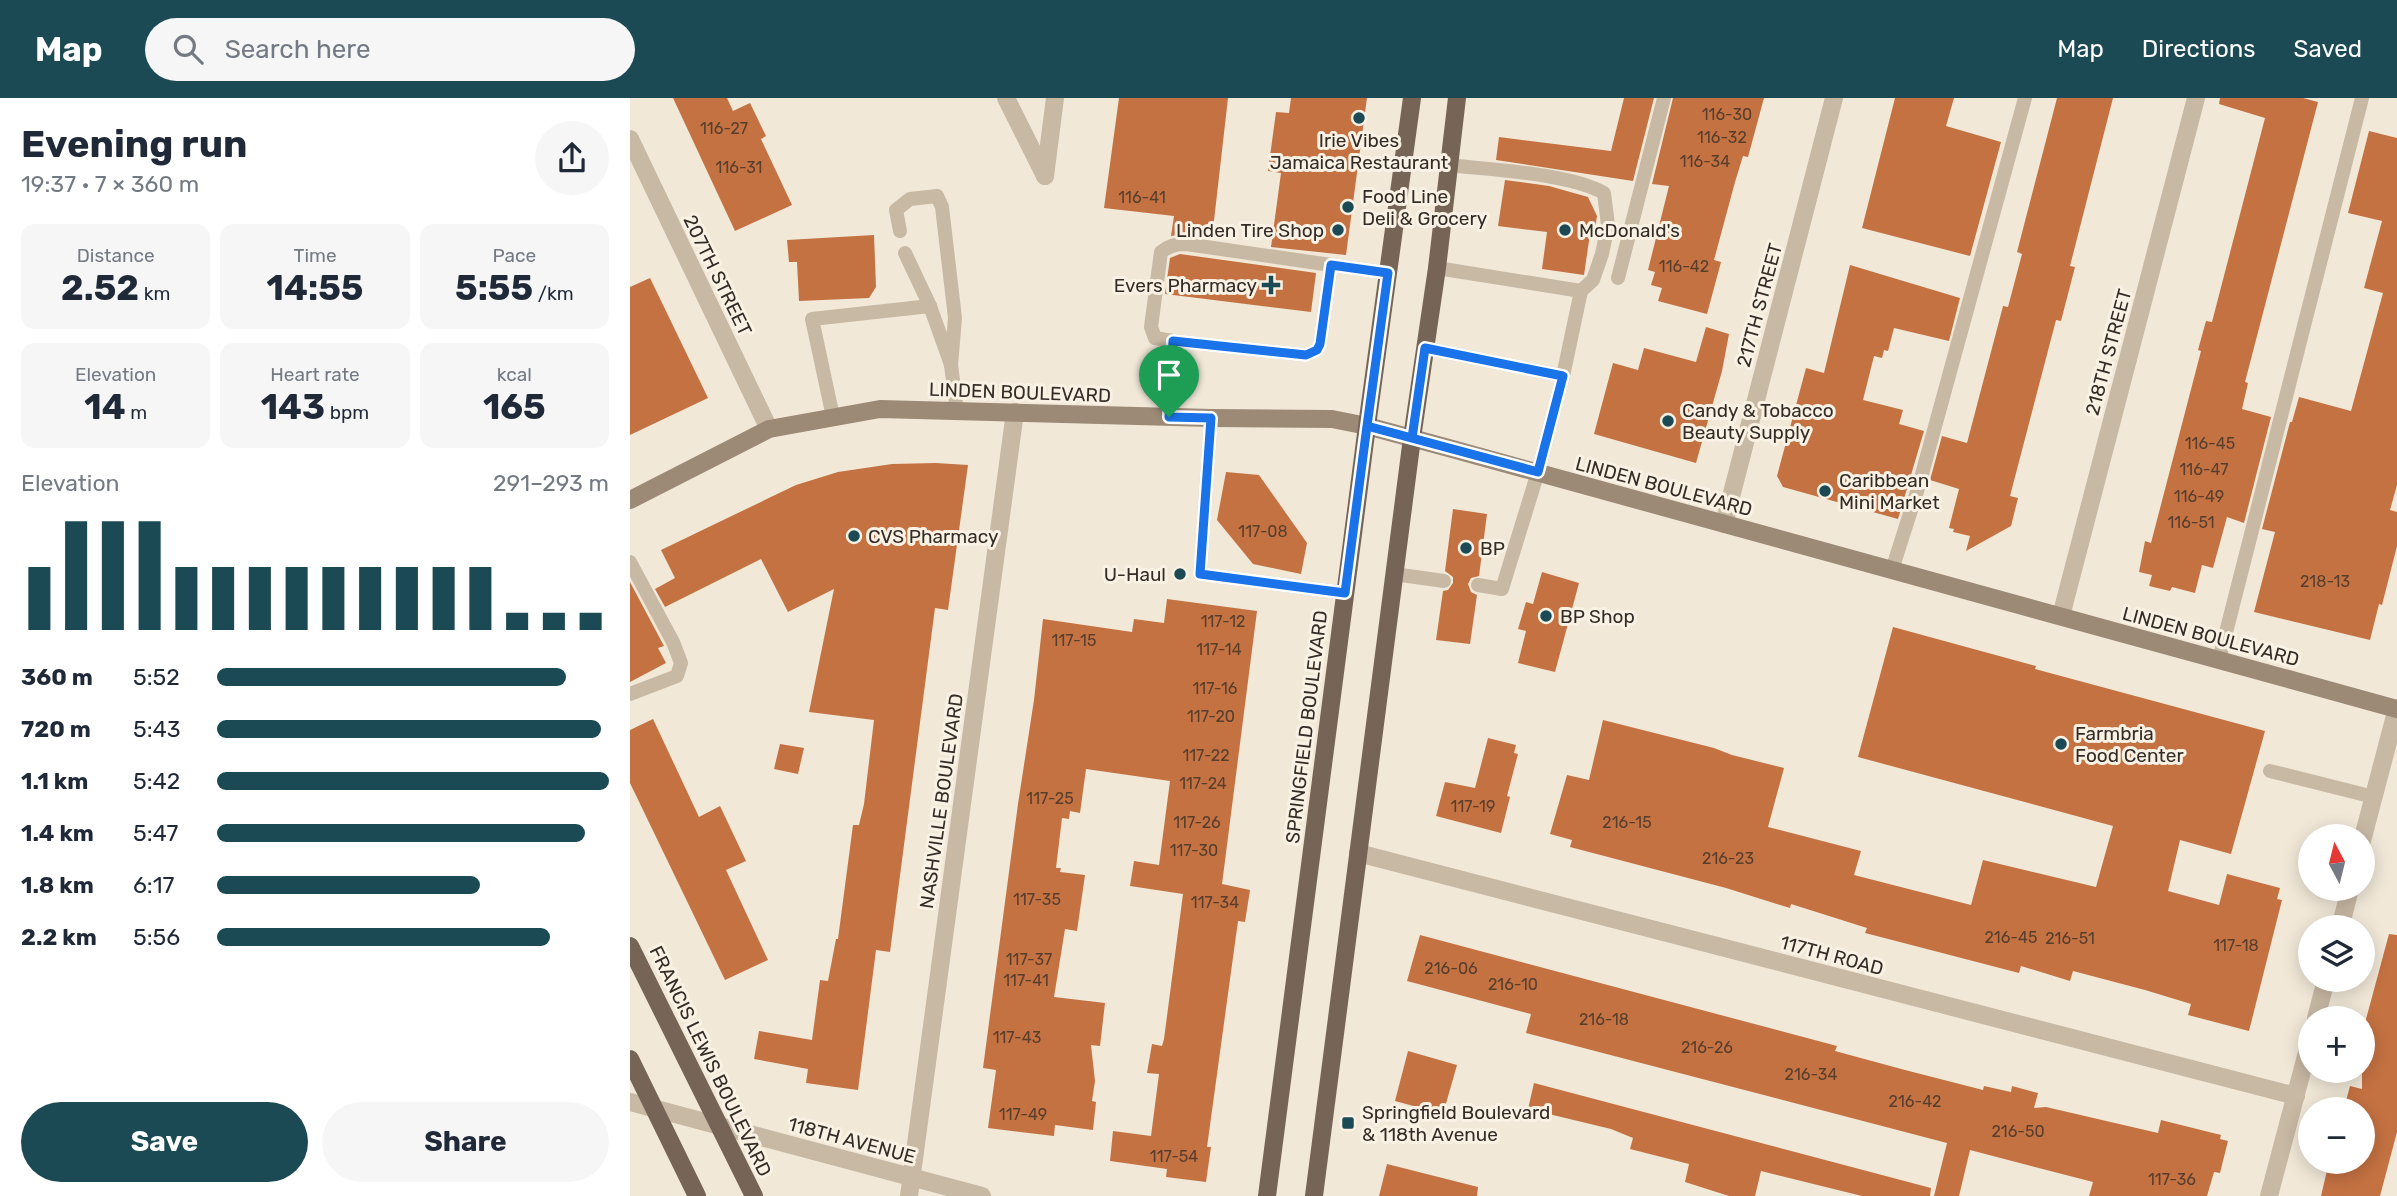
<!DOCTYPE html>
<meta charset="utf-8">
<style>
:root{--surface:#fff;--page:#f6f6f7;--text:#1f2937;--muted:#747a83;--accent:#1c4a54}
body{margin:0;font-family:Rubik,sans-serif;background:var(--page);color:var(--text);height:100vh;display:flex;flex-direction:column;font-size:26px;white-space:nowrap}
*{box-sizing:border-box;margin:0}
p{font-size:23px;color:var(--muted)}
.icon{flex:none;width:38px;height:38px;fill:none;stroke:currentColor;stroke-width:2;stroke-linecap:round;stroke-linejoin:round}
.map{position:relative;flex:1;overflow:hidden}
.details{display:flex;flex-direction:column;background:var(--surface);width:630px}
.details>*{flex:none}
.needle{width:46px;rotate:353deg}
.tools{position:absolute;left:1668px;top:726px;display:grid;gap:14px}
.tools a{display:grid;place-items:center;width:77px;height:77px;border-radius:50%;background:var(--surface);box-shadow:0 4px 18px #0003;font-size:35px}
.pin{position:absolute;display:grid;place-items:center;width:60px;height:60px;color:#fff;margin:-72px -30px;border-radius:50% 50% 50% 0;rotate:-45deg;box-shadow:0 0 7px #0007}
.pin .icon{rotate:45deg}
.round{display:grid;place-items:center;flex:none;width:74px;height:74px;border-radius:37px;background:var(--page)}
.overview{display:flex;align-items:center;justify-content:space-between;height:119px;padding:0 21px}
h1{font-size:38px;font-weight:700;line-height:52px}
.metrics{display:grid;grid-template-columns:repeat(3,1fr);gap:10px;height:119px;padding:7px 21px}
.metrics div{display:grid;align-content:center;border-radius:14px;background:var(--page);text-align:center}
.metrics b{font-size:35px;font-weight:700}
.metrics small{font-size:19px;font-weight:400}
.metrics p{font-size:19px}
.chart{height:196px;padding:14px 21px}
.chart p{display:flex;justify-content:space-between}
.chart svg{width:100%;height:126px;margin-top:7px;stroke:var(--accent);stroke-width:6}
.button{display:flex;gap:14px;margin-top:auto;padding:14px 21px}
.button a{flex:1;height:80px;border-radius:42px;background:var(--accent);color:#fff;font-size:28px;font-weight:700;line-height:80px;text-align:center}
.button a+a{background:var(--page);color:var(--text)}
ul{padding:0 21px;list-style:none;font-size:23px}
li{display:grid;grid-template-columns:112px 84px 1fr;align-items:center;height:52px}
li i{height:18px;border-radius:9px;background:var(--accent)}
header{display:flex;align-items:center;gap:42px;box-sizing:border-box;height:98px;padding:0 35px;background:var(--accent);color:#fff}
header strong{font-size:33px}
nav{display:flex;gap:38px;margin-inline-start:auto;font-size:24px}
.search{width:490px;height:63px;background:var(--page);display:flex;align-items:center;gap:18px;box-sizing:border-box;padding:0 24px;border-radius:38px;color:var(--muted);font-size:26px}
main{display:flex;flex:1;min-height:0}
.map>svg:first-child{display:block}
.building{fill:#c57242}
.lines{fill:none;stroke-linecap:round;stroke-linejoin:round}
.service{stroke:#c8b9a4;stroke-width:14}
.minor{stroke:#c8b9a4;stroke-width:18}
.secondary{stroke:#9c8976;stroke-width:18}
.primary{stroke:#766557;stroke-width:18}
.route-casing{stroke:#fff;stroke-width:14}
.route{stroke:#1a73e8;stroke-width:9}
.poi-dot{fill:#1c4a54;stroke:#f9f2e4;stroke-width:2.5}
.labels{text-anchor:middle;stroke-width:6;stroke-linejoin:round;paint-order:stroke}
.number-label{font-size:16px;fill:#583e2d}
.poi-label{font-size:19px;fill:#342c26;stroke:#f9f2e4;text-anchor:start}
.street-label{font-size:19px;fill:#342c26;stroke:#f9f2e4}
</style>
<header>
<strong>Map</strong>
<div class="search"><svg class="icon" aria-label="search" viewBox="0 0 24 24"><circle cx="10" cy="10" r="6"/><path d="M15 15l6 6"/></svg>Search here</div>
<nav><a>Map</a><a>Directions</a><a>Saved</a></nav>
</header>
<main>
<section class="details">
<div class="overview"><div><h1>Evening run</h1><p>19:37 · 7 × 360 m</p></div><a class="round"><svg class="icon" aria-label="share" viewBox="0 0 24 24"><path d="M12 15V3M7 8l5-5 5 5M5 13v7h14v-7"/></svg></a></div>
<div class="metrics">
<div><p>Distance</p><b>2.52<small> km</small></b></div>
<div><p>Time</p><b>14:55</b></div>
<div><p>Pace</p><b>5:55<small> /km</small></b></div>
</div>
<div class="metrics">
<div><p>Elevation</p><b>14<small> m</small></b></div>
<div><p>Heart rate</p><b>143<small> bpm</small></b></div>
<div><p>kcal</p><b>165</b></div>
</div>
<div class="chart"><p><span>Elevation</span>291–293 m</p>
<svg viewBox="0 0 160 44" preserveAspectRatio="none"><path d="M5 44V22M15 44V6M25 44V6M35 44V6M45 44V22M55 44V22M65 44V22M75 44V22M85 44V22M95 44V22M105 44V22M115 44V22M125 44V22M135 44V38M145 44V38M155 44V38"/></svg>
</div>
<ul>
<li><b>360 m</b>5:52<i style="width:89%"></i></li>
<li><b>720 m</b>5:43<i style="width:98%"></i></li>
<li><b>1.1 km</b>5:42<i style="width:100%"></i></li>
<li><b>1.4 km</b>5:47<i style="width:94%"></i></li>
<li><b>1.8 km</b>6:17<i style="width:67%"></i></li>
<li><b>2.2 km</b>5:56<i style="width:85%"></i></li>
</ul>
<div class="button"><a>Save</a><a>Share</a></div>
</section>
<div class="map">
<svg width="1767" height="1098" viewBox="0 0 1767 1098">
<rect width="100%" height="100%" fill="#f1e8d8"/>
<g class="building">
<polygon points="43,0 97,0 103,13 120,5 136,38 131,41 162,107 105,133"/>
<polygon points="489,0 598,0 582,140 556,136 541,138 544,118 474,110"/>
<polygon points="661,0 737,0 716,157 641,149 651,75 638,73 646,14 659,15"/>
<polygon points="994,0 1024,0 1003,83 866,62 869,39 981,53"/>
<polygon points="1043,0 1134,0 1118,59 1113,58 1105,84 1084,162 1091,164 1077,216 1028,203 1032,190 1021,187 1025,174 1018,172 1039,88 1022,86"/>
<polygon points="1265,0 1324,0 1316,28 1371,44 1340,158 1232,130"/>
<polygon points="1427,0 1483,0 1440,168 1445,169 1431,223 1426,222 1380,398 1388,400 1381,428 1336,453 1340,438 1323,434 1324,431 1319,430 1329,391 1300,382 1312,338 1337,345 1372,212 1373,208 1378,209 1392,156 1387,154"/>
<polygon points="1590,0 1673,0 1688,4 1615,284 1618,285 1612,311 1641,319 1614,425 1597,419 1583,470 1572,467 1565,495 1542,489 1540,493 1519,488 1522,477 1509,474 1515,443 1521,445 1571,253 1568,252 1576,223 1582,224 1635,20 1589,6"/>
<polygon points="1739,33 1767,40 1767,387 1760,412 1767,414 1767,448 1752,507 1749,506 1740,542 1624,514 1645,434 1632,431 1660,324 1662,324 1669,299 1721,313 1753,195 1734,190 1752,123 1718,115"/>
<polygon points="875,82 919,88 958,99 967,118 964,137 960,136 954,177 912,171 917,134 868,128"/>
<polygon points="244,137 246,189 239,200 169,203 167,164 159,164 157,142"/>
<polygon points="550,156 686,175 681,214 535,196 540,160"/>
<polygon points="1220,167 1330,200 1319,243 1264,230 1258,253 1254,252 1252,260 1244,258 1233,302 1273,312 1269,326 1294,333 1268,421 1153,389 1147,378 1176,270 1194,275"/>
<polygon points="20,180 78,300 0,337 0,189"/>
<polygon points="1076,229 1099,236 1092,273 1066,365 964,336 983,265 1008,272 1014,250 1066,264"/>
<polygon points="306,365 338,367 318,512 305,510 260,854 246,852 228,992 176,985 178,971 124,961 129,933 182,942 190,882 198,883 206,841 208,841 223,727 229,727 234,706 244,622 179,614 204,491 158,514 131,461 35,509 25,491 45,480 31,452 166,387 208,374 262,366"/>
<polygon points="596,374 629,377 677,445 671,476 623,466 587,422"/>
<polygon points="823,411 857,416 849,478 841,480 838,486 841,494 847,497 840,546 806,542 813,493 818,492 823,485 823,479 815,473"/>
<polygon points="912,474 949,485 925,574 888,565 896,533 888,531 896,504 903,506"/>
<polygon points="0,484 34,548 28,550 36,565 0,584"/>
<polygon points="537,501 627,513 592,786 620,792 615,824 608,823 577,1049 581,1049 576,1084 536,1079 537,1071 480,1063 483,1033 521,1038 529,976 517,975 522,946 532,948 534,941 553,796 500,788 504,763 529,767 540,683 456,671 450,715 440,713 439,721 432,720 426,770 431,770 430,774 455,777 447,833 435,831 424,899 475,905 470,948 461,947 465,983 462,1003 466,1004 463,1032 425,1027 424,1038 358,1030 366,972 353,970 388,706 404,602 413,521 502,534 504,521 534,525"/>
<polygon points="1263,529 1406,568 1405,571 1635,633 1601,756 1550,742 1538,793 1589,807 1597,776 1650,790 1647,801 1652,802 1619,933 1558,917 1561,906 1515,892 1443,873 1440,883 1391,868 1389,875 1266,843 1235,835 1237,830 1161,806 1160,810 1096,790 940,749 942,742 920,736 937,677 959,682 973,622 1084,650 1102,657 1154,670 1138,729 1231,753 1224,777 1341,807 1353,762 1466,789 1483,728 1228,659"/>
<polygon points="23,621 69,719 90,708 116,763 96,772 138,862 95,882 0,685 0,632"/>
<polygon points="858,640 886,647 884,655 888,656 877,698 880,699 871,735 806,718 815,684 845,690"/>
<polygon points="150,646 174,650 168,676 144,671"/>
<polygon points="1759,836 1767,837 1767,1034 1750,1098 1691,1098 1699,1064 1732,1064 1732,1012 1714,1010 1720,988 1732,991 1732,936"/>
<polygon points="790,837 1207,948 1205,953 1275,972 1353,992 1354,988 1381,994 1382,988 1408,995 1404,1010 1416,1009 1528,1035 1531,1022 1591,1037 1590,1041 1598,1043 1590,1075 1584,1074 1577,1098 1459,1098 1463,1084 1340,1052 1329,1098 1304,1098 1317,1045 896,935 901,916 777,883"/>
<polygon points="778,953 827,967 813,1016 765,1003"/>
<polygon points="904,985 1301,1090 1300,1098 1232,1098 1131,1073 1125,1098 1099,1098 1055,1084 1059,1066 1000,1051 1003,1040 981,1031 898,1011"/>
<polygon points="757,1066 848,1089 847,1098 749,1098"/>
</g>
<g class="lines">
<g class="service">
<path d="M819 67C862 72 938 75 974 95L978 127 972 156 963 182 951 193 933 278 908 374 872 491 848 487"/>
<polyline points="270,133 266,112 280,101 307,98 312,109 325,220 321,267"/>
<polyline points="275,155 300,208 321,267 327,313"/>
<polyline points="701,167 758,175"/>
<polyline points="807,170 951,193"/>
<polyline points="988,180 1034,0"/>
<polyline points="795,250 933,278"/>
<polyline points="203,319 182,221 300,208"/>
<path d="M539 319 543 243 676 257 687 252 690 246 701 167 556 146C545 146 539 148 531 154L521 229 525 240 543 243"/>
<polyline points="581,320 570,476 715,495"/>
<polyline points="0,464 43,544 51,565 47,578 0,596"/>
<polyline points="1262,472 1289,387 1395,0"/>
<polyline points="764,476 814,483"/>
<polyline points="1589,562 1732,0"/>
<polyline points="1640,673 1744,699"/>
</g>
<g class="minor">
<polyline points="376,0 415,78"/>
<polyline points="0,41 139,331"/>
<polyline points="415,78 425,0"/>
<polyline points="1094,426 1204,0"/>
<polyline points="1431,518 1566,0"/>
<polyline points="1732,743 1767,610"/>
<polyline points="728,755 1666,998"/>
<polyline points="1710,830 1720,791"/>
<polyline points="1686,920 1696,882"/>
<polyline points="0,1004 352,1098"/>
<polyline points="279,1098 385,314"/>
<polyline points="1639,1098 1680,943"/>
</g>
<polyline class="secondary" points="0,402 139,331 250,311 581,320 702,321 737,328 815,349 1767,611"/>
<g class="primary">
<polyline points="0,848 124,1098"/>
<polyline points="0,961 67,1098"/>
<polyline points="637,1098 737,328 782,0"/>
<polyline points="684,1098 782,340 807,170 827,0"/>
</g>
</g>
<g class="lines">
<g class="route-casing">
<polyline id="route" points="539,319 581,320 570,476 715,495 737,328 908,374 933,278 795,250 782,340 737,328 758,175 701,167 690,246 687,252 676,257 543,243 539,319"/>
</g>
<use href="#route" class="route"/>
</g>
<g class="poi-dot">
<circle cx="729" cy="20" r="7"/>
<circle cx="718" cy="109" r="7"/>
<circle cx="708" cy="132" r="7"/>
<circle cx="935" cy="132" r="7"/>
<path d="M637.5 176.5h7v7h7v7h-7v7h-7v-7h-7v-7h7z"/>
<circle cx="1038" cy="323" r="7"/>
<circle cx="1195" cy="393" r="7"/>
<circle cx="224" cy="438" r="7"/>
<circle cx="836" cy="450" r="7"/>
<circle cx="550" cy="476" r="7"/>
<circle cx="916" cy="518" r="7"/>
<circle cx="1431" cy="646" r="7"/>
<rect x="711" y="1018" width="14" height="14" rx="3.5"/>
</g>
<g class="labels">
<g class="number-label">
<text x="1097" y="22">116-30</text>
<text x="94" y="36">116-27</text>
<text x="1092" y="45">116-32</text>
<text x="1075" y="69">116-34</text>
<text x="109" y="75">116-31</text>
<text x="512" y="105">116-41</text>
<text x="1054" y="174">116-42</text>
<text x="1580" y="351">116-45</text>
<text x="1574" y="377">116-47</text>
<text x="1569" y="404">116-49</text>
<text x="1561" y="430">116-51</text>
<text x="633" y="439">117-08</text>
<text x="1695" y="489">218-13</text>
<text x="593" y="529">117-12</text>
<text x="444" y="548">117-15</text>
<text x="589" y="557">117-14</text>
<text x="585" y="596">117-16</text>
<text x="581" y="624">117-20</text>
<text x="576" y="663">117-22</text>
<text x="573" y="691">117-24</text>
<text x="420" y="706">117-25</text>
<text x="843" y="714">117-19</text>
<text x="567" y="730">117-26</text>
<text x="997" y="730">216-15</text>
<text x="564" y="758">117-30</text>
<text x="1098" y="766">216-23</text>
<text x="407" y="807">117-35</text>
<text x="585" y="810">117-34</text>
<text x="1381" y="845">216-45</text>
<text x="1440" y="846">216-51</text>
<text x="1606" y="853">117-18</text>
<text x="399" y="867">117-37</text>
<text x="821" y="876">216-06</text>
<text x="396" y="888">117-41</text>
<text x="883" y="892">216-10</text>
<text x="974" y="927">216-18</text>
<text x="387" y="945">117-43</text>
<text x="1077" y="955">216-26</text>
<text x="1181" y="982">216-34</text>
<text x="1285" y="1009">216-42</text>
<text x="393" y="1022">117-49</text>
<text x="1388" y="1039">216-50</text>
<text x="544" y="1064">117-54</text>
<text x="1542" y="1087">117-36</text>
</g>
<g class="poi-label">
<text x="729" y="49" text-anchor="middle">Irie Vibes<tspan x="729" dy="22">Jamaica Restaurant</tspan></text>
<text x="732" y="105">Food Line<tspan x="732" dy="22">Deli &amp; Grocery</tspan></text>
<text x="694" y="139" text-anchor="end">Linden Tire Shop</text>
<text x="949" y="139">McDonald's</text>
<text x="627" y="194" text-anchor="end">Evers Pharmacy</text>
<text x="1052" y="319">Candy &amp; Tobacco<tspan x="1052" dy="22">Beauty Supply</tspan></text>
<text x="1209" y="389">Caribbean<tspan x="1209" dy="22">Mini Market</tspan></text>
<text x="238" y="445">CVS Pharmacy</text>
<text x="850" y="457">BP</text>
<text x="536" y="483" text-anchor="end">U-Haul</text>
<text x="930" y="525">BP Shop</text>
<text x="1445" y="642">Farmbria<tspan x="1445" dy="22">Food Center</tspan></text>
<text x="732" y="1021">Springfield Boulevard<tspan x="732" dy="22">&amp; 118th Avenue</tspan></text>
</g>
<g class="street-label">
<text transform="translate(88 177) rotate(64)" y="7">207TH STREET</text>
<text transform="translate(1129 207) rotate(-75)" y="7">217TH STREET</text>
<text transform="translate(1478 254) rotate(-75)" y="7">218TH STREET</text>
<text transform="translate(390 294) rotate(2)" y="7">LINDEN BOULEVARD</text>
<text transform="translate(1034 388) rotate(15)" y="7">LINDEN BOULEVARD</text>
<text transform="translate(1581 538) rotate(15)" y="7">LINDEN BOULEVARD</text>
<text transform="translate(676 629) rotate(-83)" y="7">SPRINGFIELD BOULEVARD</text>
<text transform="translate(311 703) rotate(-82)" y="7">NASHVILLE BOULEVARD</text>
<text transform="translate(1202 857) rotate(15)" y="7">117TH ROAD</text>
<text transform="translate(81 963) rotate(64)" y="7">FRANCIS LEWIS BOULEVARD</text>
<text transform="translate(222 1042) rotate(15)" y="7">118TH AVENUE</text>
</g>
</g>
</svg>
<div class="tools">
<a><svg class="needle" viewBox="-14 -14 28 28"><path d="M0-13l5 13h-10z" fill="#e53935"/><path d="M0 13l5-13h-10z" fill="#747a83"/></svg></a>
<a><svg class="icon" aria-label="layers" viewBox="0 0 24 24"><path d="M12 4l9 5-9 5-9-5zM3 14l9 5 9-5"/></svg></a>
<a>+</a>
<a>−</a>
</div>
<div class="pin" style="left:539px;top:319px;background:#1e9e55"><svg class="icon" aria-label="arrive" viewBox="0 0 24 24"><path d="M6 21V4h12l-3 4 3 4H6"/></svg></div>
</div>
</main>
